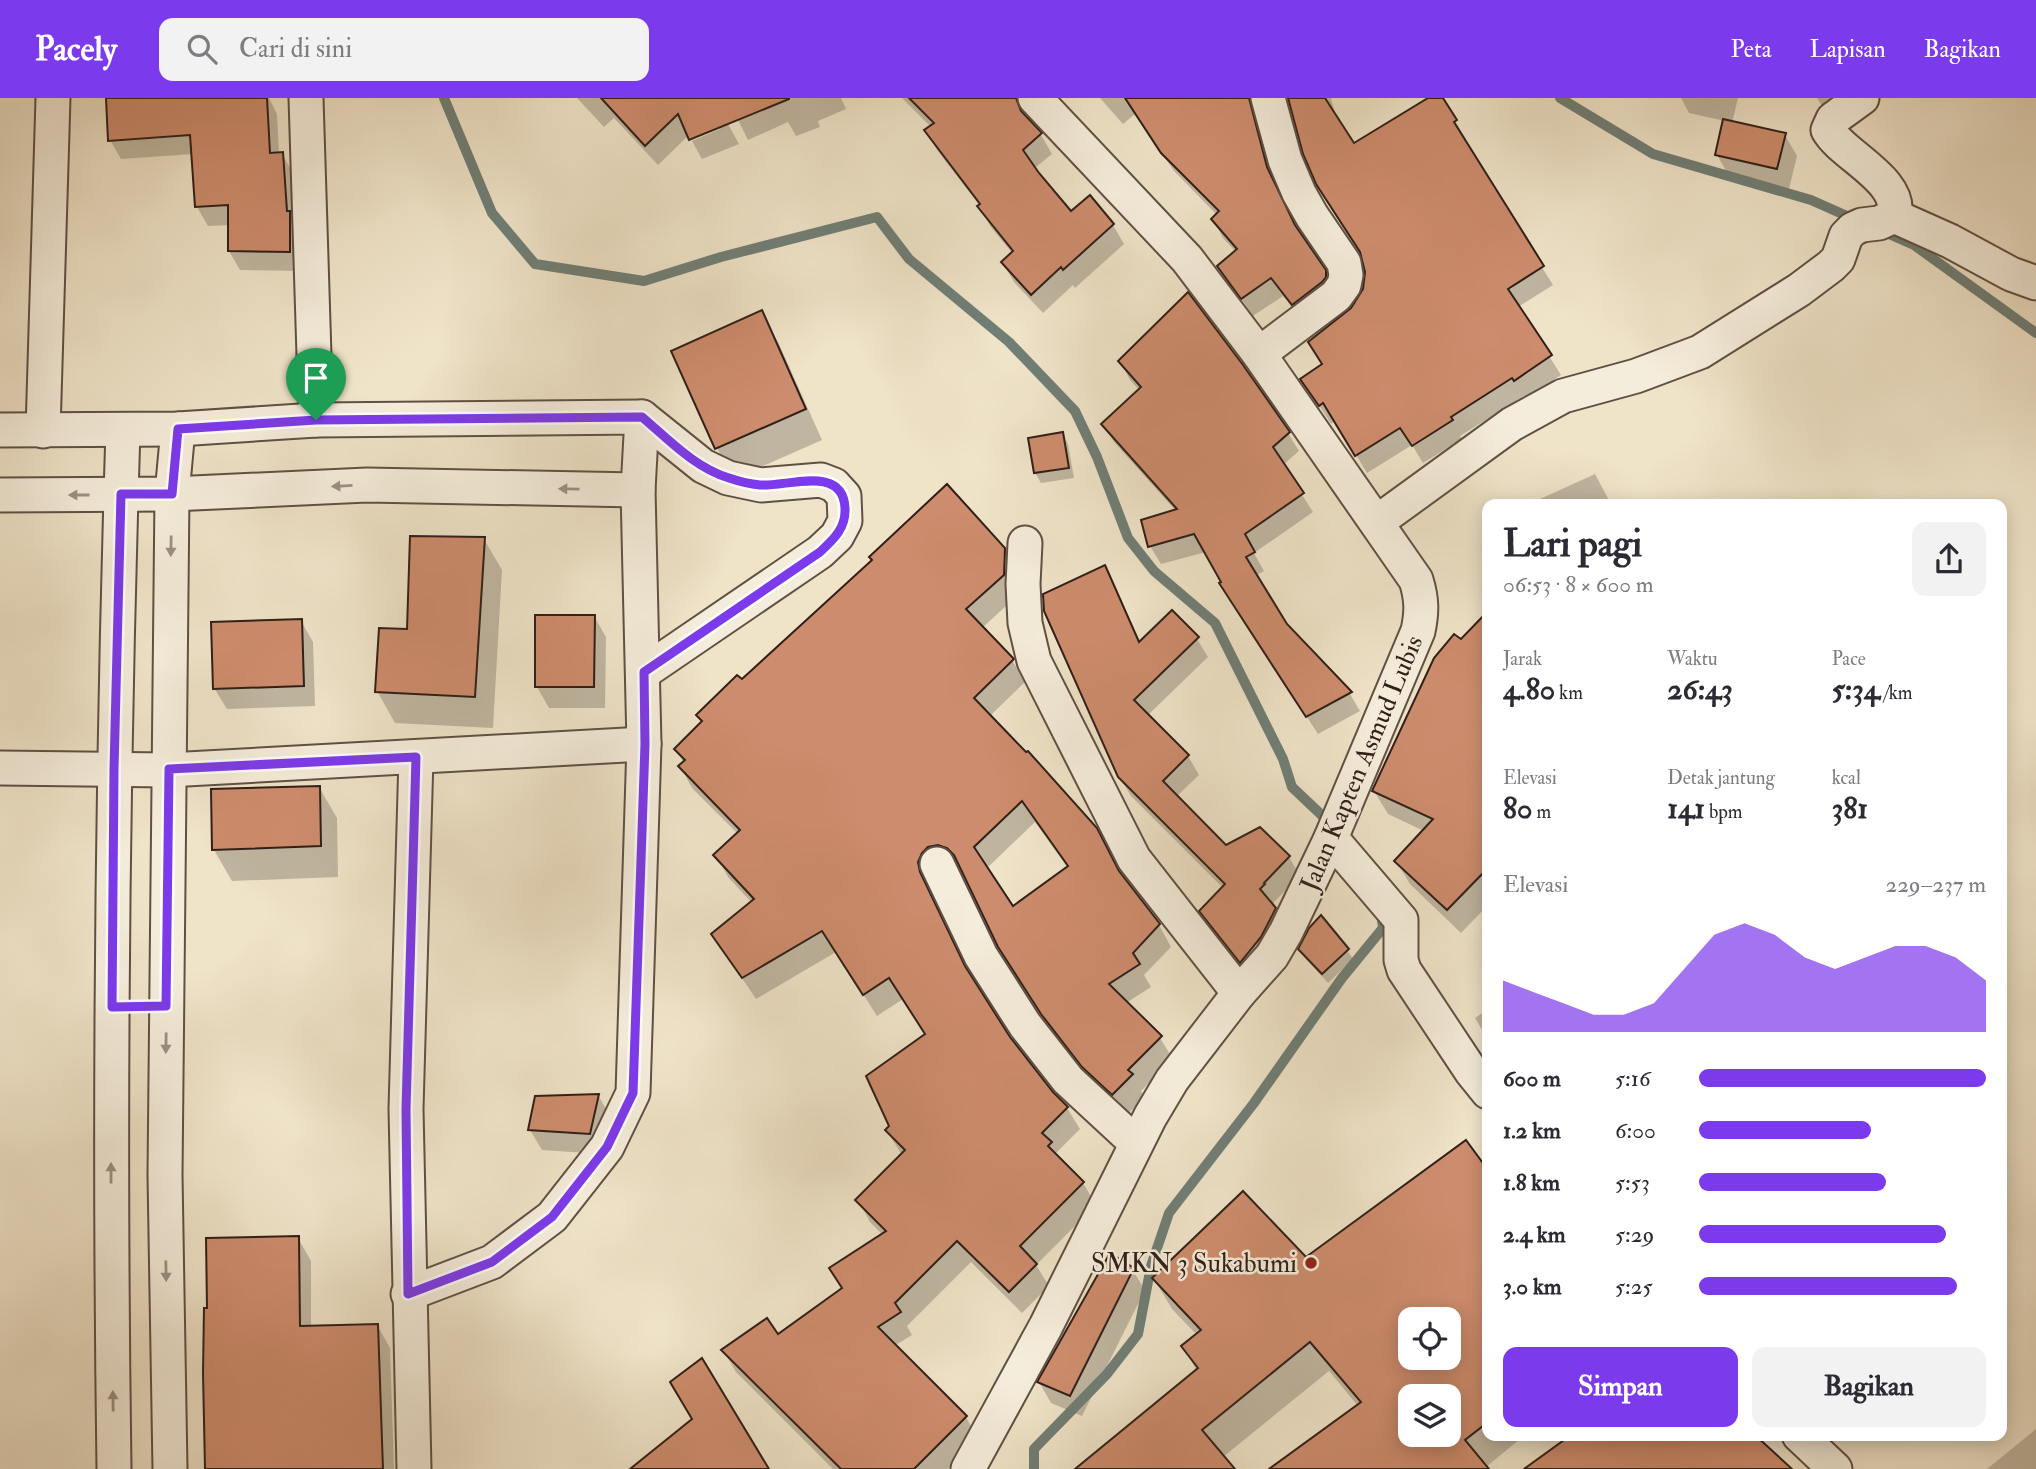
<!DOCTYPE html>
<html lang="id">
<meta charset="utf-8">
<style>
:root{--surface:#fff;--page:#f2f2f3;--text:#2b2b33;--muted:#7c7c81;--accent:#7c3aed}
body{margin:0;font-family:"IM FELL Double Pica",serif;background:var(--page);color:var(--text);height:100vh;display:flex;flex-direction:column;font-size:26px;white-space:nowrap}
*{box-sizing:border-box;margin:0}
p{font-size:23px;color:var(--muted)}
.icon{flex:none;width:38px;height:38px;fill:none;stroke:currentColor;stroke-width:2;stroke-linecap:round;stroke-linejoin:round}
.map{position:relative;flex:1;overflow:hidden}
.sheet{position:absolute;left:1482px;top:401px;width:525px;height:942px;display:flex;flex-direction:column;background:var(--surface);border-radius:14px;box-shadow:0 4px 18px #0003}
.sheet>*{flex:none}
.tools{position:absolute;left:1398px;top:1209px;display:grid;gap:14px}
.tools a{display:grid;place-items:center;width:63px;height:63px;border-radius:14px;background:var(--surface);box-shadow:0 4px 18px #0003;font-size:35px}
.pin{position:absolute;display:grid;place-items:center;width:60px;height:60px;color:#fff;margin:-72px -30px;border-radius:50% 50% 50% 0;rotate:-45deg;box-shadow:0 0 7px #0007}
.pin .icon{rotate:45deg}
.round{display:grid;place-items:center;flex:none;width:74px;height:74px;border-radius:14px;background:var(--page)}
.headline{display:flex;align-items:center;justify-content:space-between;height:119px;padding:0 21px}
h1{font-size:38px;font-weight:800;line-height:52px}
.stats{display:grid;grid-template-columns:repeat(3,1fr);gap:10px;height:119px;padding:7px 21px}
.stats div{display:grid;align-content:center}
.stats b{font-size:30px;font-weight:800}
.stats small{font-size:19px;font-weight:400}
.stats p{font-size:19px}
.chart{height:196px;padding:14px 21px}
.chart p{display:flex;justify-content:space-between}
.chart svg{width:100%;height:126px;margin-top:7px;fill:var(--accent);opacity:.7}
.primary-button{display:flex;gap:14px;margin-top:auto;padding:14px 21px}
.primary-button a{flex:1;height:80px;border-radius:14px;background:var(--accent);color:#fff;font-size:28px;font-weight:800;line-height:80px;text-align:center}
.primary-button a+a{background:var(--page);color:var(--text)}
ul{padding:0 21px;list-style:none;font-size:23px}
li{display:grid;grid-template-columns:112px 84px 1fr;align-items:center;height:52px}
li i{height:18px;border-radius:9px;background:var(--accent)}
header{display:flex;align-items:center;gap:42px;box-sizing:border-box;height:98px;padding:0 35px;background:var(--accent);color:#fff}
header strong{font-size:33px}
nav{display:flex;gap:38px;margin-inline-start:auto;font-size:24px}
.search{width:490px;height:63px;background:var(--page);display:flex;align-items:center;gap:18px;box-sizing:border-box;padding:0 24px;border-radius:14px;color:var(--muted);font-size:26px}
.map>svg:first-child{display:block}
.shadow{fill:#0003;fill-rule:evenodd}
.lines{fill:none;stroke-linecap:round;stroke-linejoin:round}
.stream{stroke:#707e75;stroke-width:10}
.building{fill:#cd8c6d;stroke:#301f18;stroke-width:2;fill-rule:evenodd}
.minor-casing{stroke:#605044;stroke-width:37}
.minor{stroke:#f5eddb;stroke-width:33}
.oneway{fill:#9c9083}
.route-casing{stroke:#fff;stroke-width:14}
.route{stroke:#7c3aed;stroke-width:9}
.poi-dot{fill:#8f2418;stroke:#f5eddb;stroke-width:2.5}
.labels{text-anchor:middle;stroke-width:5;stroke-linejoin:round;paint-order:stroke}
.street-label{font-size:26px;fill:#301f18;stroke:#f5eddb}
.poi-label{font-size:26px;fill:#301f18;stroke:#f5eddb;text-anchor:end}
</style>
<header>
<strong>Pacely</strong>
<div class="search"><svg class="icon" aria-label="search" viewBox="0 0 24 24"><circle cx="10" cy="10" r="6"/><path d="M15 15l6 6"/></svg>Cari di sini</div>
<nav><a>Peta</a><a>Lapisan</a><a>Bagikan</a></nav>
</header>
<div class="map">
<svg width="2036" height="1371" viewBox="0 0 2036 1371">
<rect width="100%" height="100%" fill="#efe3c8"/>
<filter id="stains"><feTurbulence type="fractalNoise" baseFrequency=".00286" numOctaves="4"/><feColorMatrix values="0 0 0 0 .2 0 0 0 0 .09 0 0 0 0 .02 0 0 0 .5 -.17"/></filter>
<radialGradient id="worn" r=".72"><stop offset=".6" stop-color="#630" stop-opacity="0"/><stop offset="1" stop-color="#630" stop-opacity=".3"/></radialGradient>
<g class="shadow">
<polygon points="106,0 269,0 277,16 279,56 282,56 293,75 300,173 240,172 229,153 230,127 208,128 197,109 193,56 121,61 110,42"/>
<polygon points="577,0 706,0 728,26 739,46 702,61 692,43 720,31 719,28 689,37 658,67 614,20 604,29"/>
<polygon points="727,0 841,0 846,11 818,23 820,29 796,38 788,24 748,42"/>
<polygon points="902,0 1020,0 1028,13 1027,22 1041,37 1052,56 1035,70 1070,116 1113,127 1124,146 1075,190 1073,187 1043,215 1014,184 1003,165 1013,156 990,128 980,108 937,52 926,33 931,29"/>
<polygon points="1100,0 1273,0 1259,25 1276,87 1290,120 1336,196 1304,224 1283,198 1253,218 1219,169 1236,154 1223,140 1213,121 1217,117 1174,73 1135,16 1123,26"/>
<polygon points="1285,0 1331,0 1337,22 1353,47 1431,0 1441,0 1466,41 1463,43 1553,187 1518,209 1561,277 1526,301 1524,298 1460,338 1462,341 1423,365 1412,347 1367,375 1335,322 1331,326 1302,281 1324,268 1349,215 1361,199 1367,180 1365,163 1329,105 1291,3"/>
<polygon points="1681,0 1738,0 1732,25 1785,37 1797,58 1789,91 1729,78 1717,57 1725,23 1689,15"/>
<polygon points="1817,0 1840,0 1833,26"/>
<polygon points="761,215 779,246 822,342 734,381 717,350 673,254"/>
<polygon points="1120,263 1288,335 1299,353 1283,367 1313,414 1254,455 1264,473 1255,478 1286,527 1350,596 1360,613 1318,636 1231,504 1206,454 1161,466 1150,448 1176,413 1114,344 1103,326 1140,293 1130,282"/>
<polygon points="1063,336 1068,346 1074,380 1041,385 1035,375 1030,341"/>
<polygon points="1595,376 1611,406 1529,406"/>
<polygon points="484,441 502,472 493,630 395,625 377,593 409,533"/>
<path d="M1004 451 1017 473 1016 499 982 530 1012 562 1025 584 990 618 1122 779 1159 827 1171 849 1144 877 1151 889 1126 905 1160 940 1173 961 1141 993 1144 999 1126 1018 1097 991 1056 938 1013 871 962 771 951 768 930 787 931 798 972 883 1008 940 1052 995 1067 1010 1080 1031 1056 1055 1061 1063 1083 1085 1096 1107 1036 1167 1049 1188 1022 1215 971 1164 907 1228 912 1237 894 1248 966 1319 978 1341 948 1371H833L736 1274 723 1252 777 1238 843 1191 883 1137 870 1124 858 1102 902 1057 887 1033 926 937 903 901 877 918 836 854 756 901 713 837 752 805 728 779 716 757 738 736 692 690 680 668 684 665 676 652 703 625 698 618 742 583ZM1035 724 1068 770 1012 811 986 771Z"/>
<polygon points="1105,470 1141,545 1172,514 1197,541 1208,559 1147,618 1188,658 1199,677 1176,699 1226,749 1260,731 1289,759 1300,778 1274,804 1272,809 1286,831 1252,883 1212,832 1201,813 1223,790 1131,698 1119,678"/>
<polygon points="1488,516 1488,807 1461,835 1410,786 1396,763 1424,733 1388,716 1374,693 1461,544"/>
<polygon points="594,518 606,539 605,610 549,610 537,589"/>
<polygon points="301,523 313,544 315,608 227,611 214,590"/>
<polygon points="319,689 337,720 338,779 232,783 214,752 212,693"/>
<polygon points="1300,851 1347,852 1353,861 1328,885 1306,861"/>
<polygon points="1488,911 1488,942 1475,920"/>
<polygon points="598,997 610,1018 602,1056 542,1052 530,1032"/>
<path d="M1488 1075V1337H1525L1486 1369 1487 1371H1272L1358 1308 1329 1273 1223 1359 1233 1371H1094L1197 1273 1183 1249 1197 1237 1172 1211 1154 1181 1306 1161ZM1410 1222H1449V1260H1410ZM1410 1298H1449V1337H1410Z"/>
<polygon points="298,1140 311,1163 311,1229 377,1227 390,1250 394,1371 206,1371"/>
<polygon points="1132,1171 1145,1192 1082,1318 1051,1305 1039,1284"/>
<polygon points="2036,1331 2036,1371 1987,1371"/>
</g>
<g class="lines">
<g class="stream">
<polyline points="444,0 492,115 535,166 644,183 721,159 877,119 909,161 1009,244 1075,313 1097,359 1128,440 1154,473 1215,525 1283,661 1292,689 1331,726"/>
<polyline points="1560,0 1653,56 1811,102 1856,122"/>
<polyline points="1880,132 1914,147 2036,235"/>
<polyline points="1034,1371 1034,1351 1107,1276 1138,1236 1151,1168 1169,1115 1254,1005 1342,880 1383,830 1381,814"/>
</g>
</g>
<g class="building">
<polygon points="106,0 267,0 270,55 283,54 287,113 290,113 290,154 228,153 228,107 195,109 190,37 108,43"/>
<polygon points="601,0 789,0 789,1 689,42 678,16 645,48"/>
<polygon points="909,0 1016,0 1021,13 1042,35 1023,52 1039,75 1071,113 1090,97 1114,126 1063,172 1061,169 1031,197 1001,164 1013,153 977,108 980,106 924,32 934,25"/>
<polygon points="1125,0 1249,0 1267,69 1295,127 1326,172 1326,179 1322,184 1292,207 1271,180 1241,201 1217,168 1237,151 1211,121 1219,113 1161,55"/>
<polygon points="1288,0 1325,0 1354,45 1428,0 1443,0 1457,22 1454,24 1544,168 1508,191 1552,257 1514,283 1512,280 1451,319 1453,322 1412,348 1400,330 1355,358 1323,305 1319,308 1300,281 1322,266 1308,244 1351,210 1363,191 1365,174 1360,154 1316,86 1303,56"/>
<polygon points="1723,21 1786,35 1777,71 1715,57"/>
<polygon points="1188,194 1243,267 1290,334 1273,349 1304,395 1245,436 1255,454 1246,459 1287,526 1352,594 1306,619 1219,485 1221,484 1194,436 1148,449 1141,422 1177,411 1101,326 1141,289 1118,263"/>
<polygon points="762,212 806,311 715,351 671,253"/>
<polygon points="1063,334 1069,370 1034,375 1028,340"/>
<path d="M947 386 1005 450 1004 477 966 511 1014 561 974 600 1026 654 1028 653 1097 730 1119 773 1160 826 1133 855 1140 866 1109 886 1162 938 1128 972 1133 976 1112 997 1082 969 1041 916 998 849 954 757 947 750 938 747 928 749 922 755 918 764 920 774 965 868 1010 939 1053 994 1068 1009 1042 1035 1052 1044 1048 1048 1084 1084 1020 1148 1037 1166 1009 1194 957 1143 895 1205 901 1214 878 1229 967 1318 914 1371H841L721 1252 767 1220 778 1236 842 1190 829 1170 886 1133 855 1102 905 1052 885 1032 889 1028 866 978 925 936 889 880 863 897 822 833 742 880 711 836 754 801 713 757 740 732 678 668 685 662 674 651 702 623 696 617 737 577 742 581 872 462 869 459ZM1022 703 1068 768 1013 808 974 749Z"/>
<polygon points="410,438 485,439 475,599 375,594 379,530 407,531"/>
<polygon points="1105,467 1139,544 1172,512 1199,539 1134,602 1189,657 1163,683 1226,747 1260,729 1290,758 1264,785 1265,786 1260,791 1276,810 1261,839 1240,865 1199,813 1225,786 1118,679 1044,513 1043,496"/>
<polygon points="1488,513 1488,770 1447,812 1394,763 1433,721 1372,693 1434,560 1454,536 1461,541"/>
<polygon points="535,517 595,517 594,589 535,589"/>
<polygon points="302,521 304,588 213,591 211,524"/>
<polygon points="320,688 321,748 212,752 211,691"/>
<polygon points="1321,817 1349,851 1322,876 1298,851 1309,830"/>
<polygon points="599,996 590,1036 528,1032 535,998"/>
<path d="M1466 1042 1488 1072V1324L1465 1342 1489 1371H1269L1361 1304 1310 1244 1202 1332 1235 1371H1075L1198 1270 1181 1248 1201 1232 1152 1180 1243 1093 1306 1159ZM1410 1222H1449V1260H1410ZM1410 1298H1449V1337H1410Z"/>
<polygon points="299,1138 300,1228 378,1226 383,1371 205,1371 203,1275 204,1210 207,1210 206,1140"/>
<polygon points="1110,1155 1134,1170 1070,1298 1037,1284"/>
<polygon points="702,1260 769,1371 630,1371 692,1321 670,1284"/>
<polygon points="1571,1337 1755,1337 1792,1371 1524,1371"/>
</g>
<g class="lines">
<g class="minor-casing">
<g id="minor">
<polyline points="306,0 316,322"/>
<path d="M1862 0 1833 21 1828 32C1842 57 1904 83 1894 118"/>
<polyline points="1894,118 1950,143 2011,176 2036,185"/>
<polyline points="1259,256 1336,198 1344,187 1346,177 1344,165 1312,118 1299,95 1285,62 1268,0"/>
<polyline points="0,332 178,331 316,322 642,319 703,368 728,380 761,387 821,382 834,387 844,398 845,423 837,438 820,454 644,574"/>
<polyline points="43,333 53,0"/>
<polyline points="0,397 172,396 367,387 638,392"/>
<polyline points="1377,424 1512,326 1563,298 1636,278 1700,254 1799,192 1831,168 1838,161 1846,138 1853,131 1862,127 1879,125 1894,118"/>
<polyline points="1025,445 1023,486 1025,525 1034,563 1134,761 1239,895"/>
<polyline points="0,670 168,672 644,646"/>
<polyline points="1331,740 1401,822 1401,862 1404,872 1471,973 1488,994"/>
<polyline points="937,766 981,858 1025,927 1068,982 1136,1045"/>
<polyline points="408,1196 492,1164 552,1119 607,1049 633,995 644,646 638,392 642,319"/>
<polyline points="1799,1337 1835,1371"/>
<path d="M114 1371C109 1025 112 678 123 332"/>
<polyline points="170,1371 165,1077 172,396 178,331"/>
<polyline points="414,1371 406,1011 416,659"/>
<path d="M968 1371 1046 1228 1150 1019 1172 982 1239 895 1272 858 1286 834 1331 740 1418 533C1422 514 1422 501 1416 482L1259 256 1187 161 1035 0"/>
</g>
</g>
<use href="#minor" class="minor"/>
</g>
<defs><path id="oneway-solid" d="M-6-.8H1V-3.2L6.5 0L1 3.2V.8H-6Z" transform="scale(1.75)"/></defs>
<g class="oneway">
<use href="#oneway-solid" transform="translate(342 388) rotate(177)"/>
<use href="#oneway-solid" transform="translate(569 391) rotate(-179)"/>
<use href="#oneway-solid" transform="translate(79 397) rotate(180)"/>
<use href="#oneway-solid" transform="translate(171 448) rotate(91)"/>
<use href="#oneway-solid" transform="translate(166 945) rotate(91)"/>
<use href="#oneway-solid" transform="translate(111 1075) rotate(-90)"/>
<use href="#oneway-solid" transform="translate(166 1173) rotate(89)"/>
<use href="#oneway-solid" transform="translate(113 1303) rotate(-91)"/>
</g>
<g class="lines">
<g class="route-casing">
<path id="route" d="M642 319C668 341 695 370 729 380 738 383 750 386 760 387 787 389 843 366 845 410 846 430 834 441 820 454L644 574 645 646 633 995 607 1049 552 1119 492 1164 408 1196 406 1011 416 659 169 671 166 908 112 909 114 671 121 396H172L178 331 316 322Z"/>
</g>
<use href="#route" class="route"/>
</g>
<circle class="poi-dot" cx="1311" cy="1165" r="7"/>
<g class="labels">
<g class="street-label">
<text transform="translate(1361 665) rotate(-67)" y="9">Jalan Kapten Asmud Lubis</text>
</g>
<g class="poi-label">
<text x="1297" y="1174">SMKN 3 Sukabumi</text>
</g>
</g>
<rect width="100%" height="100%" filter="url(#stains)"/>
<rect width="100%" height="100%" fill="url(#worn)"/>
</svg>
<div class="tools">
<a><svg class="icon" aria-label="locate" viewBox="0 0 24 24"><circle cx="12" cy="12" r="6"/><path d="M12 2v4M12 18v4M2 12h4M18 12h4"/></svg></a>
<a><svg class="icon" aria-label="layers" viewBox="0 0 24 24"><path d="M12 4l9 5-9 5-9-5zM3 14l9 5 9-5"/></svg></a>
</div>
<div class="pin" style="left:316px;top:322px;background:#1e9e55"><svg class="icon" aria-label="arrive" viewBox="0 0 24 24"><path d="M6 21V4h12l-3 4 3 4H6"/></svg></div>
<section class="sheet">
<div class="headline"><div><h1>Lari pagi</h1><p>06:53 · 8 × 600 m</p></div><a class="round"><svg class="icon" aria-label="share" viewBox="0 0 24 24"><path d="M12 15V3M7 8l5-5 5 5M5 13v7h14v-7"/></svg></a></div>
<div class="stats">
<div><p>Jarak</p><b>4.80<small> km</small></b></div>
<div><p>Waktu</p><b>26:43</b></div>
<div><p>Pace</p><b>5:34<small> /km</small></b></div>
</div>
<div class="stats">
<div><p>Elevasi</p><b>80<small> m</small></b></div>
<div><p>Detak jantung</p><b>141<small> bpm</small></b></div>
<div><p>kcal</p><b>381</b></div>
</div>
<div class="chart"><p><span>Elevasi</span>229–237 m</p>
<svg viewBox="0 0 160 44" preserveAspectRatio="none"><path d="M0 44V26L10 30L20 34L30 38L40 38L50 34L60 22L70 10L80 6L90 10L100 18L110 22L120 18L130 14L140 14L150 18L160 26V44z"/></svg>
</div>
<ul>
<li><b>600 m</b>5:16<i style="width:100%"></i></li>
<li><b>1.2 km</b>6:00<i style="width:60%"></i></li>
<li><b>1.8 km</b>5:53<i style="width:65%"></i></li>
<li><b>2.4 km</b>5:29<i style="width:86%"></i></li>
<li><b>3.0 km</b>5:25<i style="width:90%"></i></li>
</ul>
<div class="primary-button"><a>Simpan</a><a>Bagikan</a></div>
</section>
</div>
